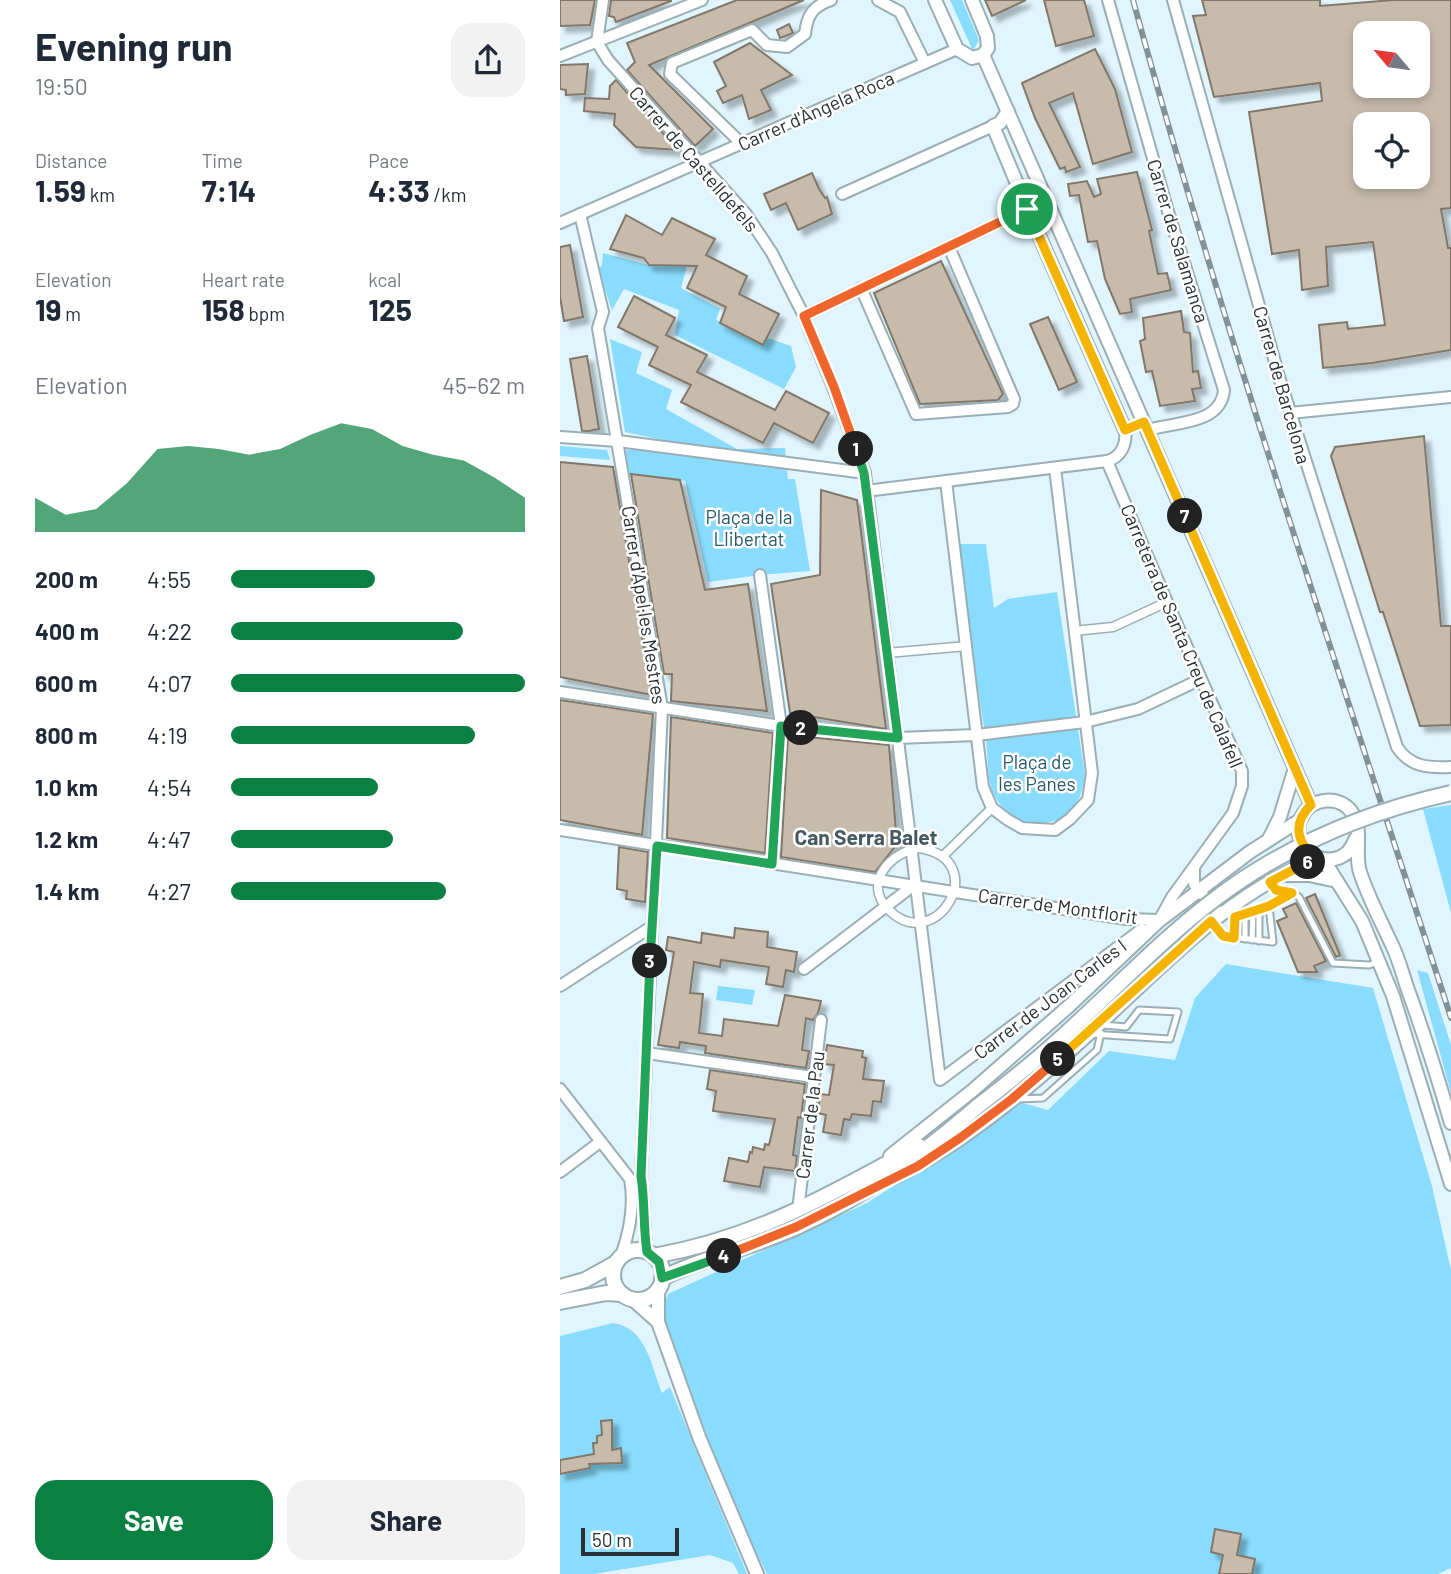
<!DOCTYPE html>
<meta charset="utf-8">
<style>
:root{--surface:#fff;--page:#f2f2f3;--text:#1f2937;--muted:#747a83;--accent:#0b8043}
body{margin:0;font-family:Barlow,sans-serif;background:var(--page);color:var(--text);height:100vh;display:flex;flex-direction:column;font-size:26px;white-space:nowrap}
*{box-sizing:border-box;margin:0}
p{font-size:23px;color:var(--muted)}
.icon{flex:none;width:38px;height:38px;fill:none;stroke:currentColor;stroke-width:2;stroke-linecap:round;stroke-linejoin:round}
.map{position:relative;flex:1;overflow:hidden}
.drawer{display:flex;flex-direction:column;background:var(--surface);width:560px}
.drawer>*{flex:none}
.needle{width:46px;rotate:299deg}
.fabs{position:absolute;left:793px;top:21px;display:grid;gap:14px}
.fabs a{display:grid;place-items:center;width:77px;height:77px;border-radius:14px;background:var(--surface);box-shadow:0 4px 10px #0003;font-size:35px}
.scale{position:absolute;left:21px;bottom:18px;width:98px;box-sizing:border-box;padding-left:7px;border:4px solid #283033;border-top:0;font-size:19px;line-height:24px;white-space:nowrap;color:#283033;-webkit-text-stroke:5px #fff;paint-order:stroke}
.pin{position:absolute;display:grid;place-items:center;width:60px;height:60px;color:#fff;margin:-30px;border:4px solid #fff;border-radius:50%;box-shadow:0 2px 7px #0007}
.km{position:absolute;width:35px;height:35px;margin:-18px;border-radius:50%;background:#222;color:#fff;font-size:19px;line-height:35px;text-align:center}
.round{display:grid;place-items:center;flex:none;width:74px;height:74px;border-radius:21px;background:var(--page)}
.summary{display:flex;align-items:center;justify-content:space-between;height:119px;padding:0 35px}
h1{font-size:38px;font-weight:700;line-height:52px}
.figures{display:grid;grid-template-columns:repeat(3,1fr);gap:10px;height:119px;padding:7px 35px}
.figures div{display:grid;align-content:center}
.figures b{font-size:30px;font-weight:700}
.figures small{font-size:19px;font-weight:400}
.figures p{font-size:19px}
.chart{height:196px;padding:14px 35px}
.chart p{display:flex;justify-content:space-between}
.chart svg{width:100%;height:126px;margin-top:7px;fill:var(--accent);opacity:.7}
.action{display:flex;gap:14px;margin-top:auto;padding:14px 35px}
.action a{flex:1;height:80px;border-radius:21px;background:var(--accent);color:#fff;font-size:28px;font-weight:700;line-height:80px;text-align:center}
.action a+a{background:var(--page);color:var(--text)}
ul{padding:0 35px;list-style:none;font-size:23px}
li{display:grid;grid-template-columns:112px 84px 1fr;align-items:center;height:52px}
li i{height:18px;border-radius:9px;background:var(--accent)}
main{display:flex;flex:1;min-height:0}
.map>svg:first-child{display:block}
.green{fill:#89dcfd}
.building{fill:#c7bbac;stroke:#827769;stroke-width:2;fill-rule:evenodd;filter:url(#shadow)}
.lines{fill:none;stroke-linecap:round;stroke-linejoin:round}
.service-casing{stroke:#9aaeb6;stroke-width:9}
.pedestrian-casing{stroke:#9aaeb6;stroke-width:11}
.minor-casing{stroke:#9aaeb6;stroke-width:14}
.tertiary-casing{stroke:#9aaeb6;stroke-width:16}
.secondary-casing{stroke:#9aaeb6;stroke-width:18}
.service{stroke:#fff;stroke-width:5}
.pedestrian{stroke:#fff;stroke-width:8}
.minor{stroke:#fff;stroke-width:10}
.tertiary{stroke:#fff;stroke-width:12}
.secondary{stroke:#fff;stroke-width:14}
.rail-casing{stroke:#839197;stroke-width:6}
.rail{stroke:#fff;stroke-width:3.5;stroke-dasharray:10;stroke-linecap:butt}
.secondary-bridge-casing{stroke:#9aaeb6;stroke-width:18;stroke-linecap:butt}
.secondary-bridge{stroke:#fff;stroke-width:14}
.split-1-casing{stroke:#fff;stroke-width:14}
.split-2-casing{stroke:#fff;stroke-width:14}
.split-3-casing{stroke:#fff;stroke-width:14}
.split-4-casing{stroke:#fff;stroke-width:14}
.split-5-casing{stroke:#fff;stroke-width:14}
.split-6-casing{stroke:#fff;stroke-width:14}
.split-7-casing{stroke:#fff;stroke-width:14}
.split-8-casing{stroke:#fff;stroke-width:14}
.split-1{stroke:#f0652b;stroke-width:9}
.split-2{stroke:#22a559;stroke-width:9}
.split-3{stroke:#22a559;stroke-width:9}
.split-4{stroke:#22a559;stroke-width:9}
.split-5{stroke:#f0652b;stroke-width:9}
.split-6{stroke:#f5b400;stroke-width:9}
.split-7{stroke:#f5b400;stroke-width:9}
.split-8{stroke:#f5b400;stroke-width:9}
.labels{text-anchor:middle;stroke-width:5;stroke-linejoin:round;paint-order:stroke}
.street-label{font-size:19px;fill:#283033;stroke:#fff}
.park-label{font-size:19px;fill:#265a6d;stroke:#fff}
.neighbourhood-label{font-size:21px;font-weight:bold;fill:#475960;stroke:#fff}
</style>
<main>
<section class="drawer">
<div class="summary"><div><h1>Evening run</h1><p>19:50</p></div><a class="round"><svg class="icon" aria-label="share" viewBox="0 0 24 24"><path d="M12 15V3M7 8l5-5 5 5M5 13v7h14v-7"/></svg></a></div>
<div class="figures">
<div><p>Distance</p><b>1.59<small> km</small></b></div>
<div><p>Time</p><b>7:14</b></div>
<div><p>Pace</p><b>4:33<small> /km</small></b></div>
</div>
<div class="figures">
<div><p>Elevation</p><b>19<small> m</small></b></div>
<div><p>Heart rate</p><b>158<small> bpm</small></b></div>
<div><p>kcal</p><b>125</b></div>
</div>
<div class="chart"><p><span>Elevation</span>45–62 m</p>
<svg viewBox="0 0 160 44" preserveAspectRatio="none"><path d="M0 44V32L10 38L20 36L30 27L40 15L50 14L60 15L70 17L80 15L90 10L100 6L110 8L120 14L130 17L140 19L150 25L160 32V44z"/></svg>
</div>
<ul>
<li><b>200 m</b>4:55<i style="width:49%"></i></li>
<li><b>400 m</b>4:22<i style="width:79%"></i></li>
<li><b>600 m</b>4:07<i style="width:100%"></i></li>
<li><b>800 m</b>4:19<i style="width:83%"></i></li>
<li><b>1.0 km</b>4:54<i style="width:50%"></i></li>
<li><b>1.2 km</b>4:47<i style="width:55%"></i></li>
<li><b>1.4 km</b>4:27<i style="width:73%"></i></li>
</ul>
<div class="action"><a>Save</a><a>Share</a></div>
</section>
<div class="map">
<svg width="891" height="1574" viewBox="0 0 891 1574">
<defs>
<filter id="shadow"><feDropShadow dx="6" dy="6" stdDeviation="2" flood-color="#0004"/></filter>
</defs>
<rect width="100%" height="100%" fill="#e1f5fe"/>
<g class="green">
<polygon points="390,0 402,0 419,40 413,51"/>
<polygon points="43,253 89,265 127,266 121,288 160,309 156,320 231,346 236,367 224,389 115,335 119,310 64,289 52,310 38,270 42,265"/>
<polygon points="50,339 82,352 76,373 112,390 106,409 177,449 225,448 228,479 235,479 250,571 200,575 148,582 125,481 63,472 66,450 143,449 65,432"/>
<polygon points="0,446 47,450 50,460 0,456"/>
<path d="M394 544H426L434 608 448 599 497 592 525 775C522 792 518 812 500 819 471 830 448 822 433 793 427 781 428 755 426 740 416 675 405 609 394 544Z"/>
<polygon points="891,805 891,913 863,809"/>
<polygon points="666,964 813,988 872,1186 891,1270 891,1568 878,1574 207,1574 172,1505 107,1326 103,1307 108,1294 307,1203 383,1154 455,1101 488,1110 549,1051 615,1060 635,998"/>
<polygon points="857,970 868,973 891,1045 891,1093"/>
<polygon points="158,986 195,990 192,1005 156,1000"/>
<path d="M53 1323C87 1328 91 1366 102 1393L110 1387 187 1574H179L173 1563 150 1555 34 1574H0V1336Z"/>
</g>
<g class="building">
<polygon points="0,0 35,0 30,25 0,26"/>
<polygon points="51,0 111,0 111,1 56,22 54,17 49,16"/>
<polygon points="177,0 244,0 89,65 153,129 135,146 67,70 75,62 67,43"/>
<polygon points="425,0 466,0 432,16"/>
<polygon points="484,0 524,0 534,36 496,46"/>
<path d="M642 0H760V6L833 0H891V208L881 209 888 248H891V350L812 363 763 368 759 325 787 322 788 329 825 325 813 242 766 247 768 286 742 290 739 250 712 254 689 112 762 101 760 83 654 97 633 16 646 15ZM805 33H858V86H805ZM805 124H858V177H805Z"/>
<polygon points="229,24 233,33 220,38 217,30"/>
<polygon points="190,43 232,75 201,90 211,110 189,119 182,95 163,103 157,91 166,86 154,62"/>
<polygon points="535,49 555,89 572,152 533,164 513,93 489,103 520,167 506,172 505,167 500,169 475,118 462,83"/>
<polygon points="28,64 25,94 6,95 6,90 0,89 0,65"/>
<polygon points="56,80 118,150 76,147 54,125 55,114 24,111 25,98 49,99 50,86"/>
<polygon points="577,172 592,230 589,231 598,274 607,273 611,290 570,299 572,312 560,314 545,279 537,241 528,242 519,195 510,196 508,184 527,181 534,197 541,194 537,179"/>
<polygon points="252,173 259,189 265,198 267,197 272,214 238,230 226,203 211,210 204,194"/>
<polygon points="66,215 102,235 112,218 155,239 146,255 187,276 179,294 219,314 203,345 160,323 166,307 127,288 137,266 89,265 84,258 50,249"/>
<polygon points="10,245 23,317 4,321 0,297 0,247"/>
<polygon points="381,261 443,394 438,400 360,404 314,293"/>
<polygon points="74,296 115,318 106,335 147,355 137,372 215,410 226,391 269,413 253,443 214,423 203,443 121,402 131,385 89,365 98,347 58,327"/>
<polygon points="621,311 624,332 630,333 633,372 638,371 641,388 632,389 635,401 600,406 592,371 586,372 580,341 585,339 583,318"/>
<polygon points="488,317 517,382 499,390 470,324"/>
<polygon points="27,356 39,429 29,431 22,431 10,359"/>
<polygon points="864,436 881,626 891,626 891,725 860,726 823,612 820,612 771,456 775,447"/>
<polygon points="0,462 53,467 92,695 0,677"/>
<polygon points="71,474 120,480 145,590 188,584 207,711 111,701 112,674 104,674"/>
<polygon points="261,490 297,500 326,729 230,713 211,584 260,575"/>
<polygon points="0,700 93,714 82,835 0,820"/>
<polygon points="111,717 213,733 205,853 107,838"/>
<polygon points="228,735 329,745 337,844 315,872 221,857"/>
<polygon points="59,847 88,852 85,902 66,899 67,891 57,889"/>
<polygon points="755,894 780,955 776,957 746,898"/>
<polygon points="736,903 766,961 754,966 757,972 738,972 717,921 727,917 723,909"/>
<polygon points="175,928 208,932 207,947 237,952 234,972 226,970 223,987 206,984 209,967 161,960 160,967 134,962 130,993 143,994 139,1033 162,1036 164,1019 218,1026 225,995 261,1001 258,1013 253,1020 246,1018 242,1050 249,1051 246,1068 145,1053 146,1046 120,1042 119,1048 98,1045 114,952 106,950 108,937 141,943 142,933 174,938"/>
<polygon points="267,1045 303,1051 302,1057 306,1058 303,1079 324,1081 321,1102 313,1101 311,1116 292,1114 290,1120 284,1119 281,1135 263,1132 266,1115 258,1113 260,1094 269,1095 274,1065 264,1064"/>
<polygon points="150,1070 245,1084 241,1118 238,1117 233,1155 237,1156 235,1171 204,1167 200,1187 164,1181 169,1158 188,1162 190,1152 192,1153 193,1147 204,1150 205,1144 209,1145 215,1119 153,1111 156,1091 147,1089"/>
<polygon points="52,1420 52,1450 61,1448 62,1463 29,1464 30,1468 0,1474 0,1460 34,1454 33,1443 37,1443 37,1436 42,1435 41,1421"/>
<polygon points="655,1529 681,1534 677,1555 695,1559 692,1574 659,1574 663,1555 651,1552"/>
</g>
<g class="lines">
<g class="service-casing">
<g id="service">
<polyline points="711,882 716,890 732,893 739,897 773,963 809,965 818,962"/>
<polyline points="699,909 699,941"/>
<polyline points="653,923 663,936 713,942 709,906 732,893"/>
<polyline points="674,938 675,917 709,906"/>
<polyline points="685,939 685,914"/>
<polyline points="692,940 693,911"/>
<polyline points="531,1034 610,1039 618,1012 579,1010 566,1027 544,1025 544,1022"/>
<polyline points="458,1099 483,1098 537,1050 541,1033"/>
</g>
</g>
<g class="pedestrian-casing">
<g id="pedestrian">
<polyline points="514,631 553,627 607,602"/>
<polyline points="327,653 407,646"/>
<path d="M360 848C434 861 375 958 328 909 302 882 332 851 360 848Z"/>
<polyline points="383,856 432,808"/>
</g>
</g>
<g class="minor-casing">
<g id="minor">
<polyline points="43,0 37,42 48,60 186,214 212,253 244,316 273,387 305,473 380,1080 582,929"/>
<polyline points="318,0 340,12 365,63"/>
<path d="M548 0 607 208 664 390C661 425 614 422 588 430"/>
<path d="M613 0 720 380 837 747C850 767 868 768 891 767"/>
<polyline points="0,56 142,0"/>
<path d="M182 144 110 74 112 63 192 30 207 45 227 47 245 34C247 15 253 6 271 0"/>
<polyline points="282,194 433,126"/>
<path d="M20 214 43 312 38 328 102 708 81 1176C85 1201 83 1226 87 1252"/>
<polyline points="0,223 397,49"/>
<polyline points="301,288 356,414 448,407 453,404 454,399 389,247"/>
<polyline points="244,316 467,209"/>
<polyline points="730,413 891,397"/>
<polyline points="0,437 58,441 305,473"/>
<polyline points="547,461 607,602 682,771 682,786 673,813 612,897 601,917"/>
<polyline points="386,481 423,787 432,808 448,820 462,828 495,830 510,819 528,800 532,773 495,468"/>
<path d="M306 491 547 461C562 457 567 443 565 430L584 422"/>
<polyline points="200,575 221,726 212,864"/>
<polyline points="0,692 221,726 337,738 417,735 525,722 578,709 641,679"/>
<polyline points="0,830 566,919 600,920"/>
<polyline points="634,868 634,884 655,910 662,912"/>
<polyline points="244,969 354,885"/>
<polyline points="0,986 91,927"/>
<polyline points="87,1053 253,1077"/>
<path d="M0 1089 70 1179C75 1206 70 1231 61 1256"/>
<polyline points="0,1172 40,1142"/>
<polyline points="238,1210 261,1020"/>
</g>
</g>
<g class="tertiary-casing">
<g id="tertiary">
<polyline points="375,0 397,49 412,58 423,55 428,48 427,36 412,0"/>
<polyline points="423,55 751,805"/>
<polyline points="448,111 440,123 433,126 473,222 565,430"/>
<path d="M796 838C794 843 791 848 788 852 765 873 728 846 741 818 750 797 781 794 793 814 803 830 794 854 800 872 808 897 821 921 832 945 839 959 843 976 848 990 864 1034 878 1078 891 1123"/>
<polyline points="709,839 720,817 735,768"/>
<polyline points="763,859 802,921 833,996 891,1184"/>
<polyline points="723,875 749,875 777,881"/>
<polyline points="330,1156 412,1091 509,1006 600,920 690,852 740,820"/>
<path d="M333 1178C410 1141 483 1076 546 1018 613 956 671 893 758 858"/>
<polyline points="98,1288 98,1322 139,1437 197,1574"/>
<polyline points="71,1298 98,1322"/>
</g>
</g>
<g class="secondary-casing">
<g id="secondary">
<circle cx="78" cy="1275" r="25"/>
<path d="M94 1256C196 1238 269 1195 359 1146"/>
<path d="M102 1278C145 1257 193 1247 237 1227 307 1195 360 1156 418 1106"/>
<polyline points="0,1287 25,1280 56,1263"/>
<polyline points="0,1302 46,1293 62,1294"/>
</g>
</g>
<use href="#service" class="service"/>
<use href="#pedestrian" class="pedestrian"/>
<use href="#minor" class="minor"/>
<use href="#tertiary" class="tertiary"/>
<use href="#secondary" class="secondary"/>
<g class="rail-casing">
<path id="rail" d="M573 0C667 343 782 680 891 1018"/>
</g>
<use href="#rail" class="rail"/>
<g class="secondary-bridge-casing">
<path id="secondary-bridge" d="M418 1106C452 1080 485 1053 516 1024 562 982 605 937 655 899 725 846 805 812 891 793"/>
</g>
<use href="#secondary-bridge" class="secondary-bridge"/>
</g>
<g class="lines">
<g class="split-1-casing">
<polyline id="split-1" points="296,449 274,387 244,316 467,209"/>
</g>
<g class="split-2-casing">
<polyline id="split-2" points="241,728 338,738 304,473 296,449"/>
</g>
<g class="split-3-casing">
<polyline id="split-3" points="90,961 97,846 212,864 221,726 241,728"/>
</g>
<g class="split-4-casing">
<path id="split-4" d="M90 961 81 1176C85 1201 83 1226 87 1252L99 1262 102 1278 164 1256"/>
</g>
<g class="split-5-casing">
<polyline id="split-5" points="164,1256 236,1227 358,1166 400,1138 452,1099 498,1059"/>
</g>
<g class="split-6-casing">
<polyline id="split-6" points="498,1059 651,921 663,936 674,938 675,917 709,906 732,893 716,890 710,882 748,862"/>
</g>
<g class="split-7-casing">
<path id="split-7" d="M625 516 751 805C732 823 736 845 758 858L748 862"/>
</g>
<g class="split-8-casing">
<polyline id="split-8" points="467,209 565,430 584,422 625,516"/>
</g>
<use href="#split-1" class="split-1"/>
<use href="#split-2" class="split-2"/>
<use href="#split-3" class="split-3"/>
<use href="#split-4" class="split-4"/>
<use href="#split-5" class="split-5"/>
<use href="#split-6" class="split-6"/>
<use href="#split-7" class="split-7"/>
<use href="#split-8" class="split-8"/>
</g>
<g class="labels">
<g class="street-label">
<text transform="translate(256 111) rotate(-24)" y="7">Carrer d'Àngela Roca</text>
<text transform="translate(134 159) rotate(49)" y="7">Carrer de Castelldefels</text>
<text transform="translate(618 241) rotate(73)" y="7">Carrer de Salamanca</text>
<text transform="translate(722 385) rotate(74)" y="7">Carrer de Barcelona</text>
<text transform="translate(84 605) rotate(81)" y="7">Carrer d'Apel·les Mestres</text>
<text transform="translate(622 636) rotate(67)" y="7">Carretera de Santa Creu de Calafell</text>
<text transform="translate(498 906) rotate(8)" y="7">Carrer de Montflorit</text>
<text transform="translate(490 999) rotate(-37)" y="7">Carrer de Joan Carles I</text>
<text transform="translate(250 1115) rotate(-83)" y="7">Carrer de la Pau</text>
</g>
<g class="park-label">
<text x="189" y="524">Plaça de la<tspan x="189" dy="22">Llibertat</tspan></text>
<text x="477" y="769">Plaça de<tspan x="477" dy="22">les Panes</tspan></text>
</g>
<g class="neighbourhood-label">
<text x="306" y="845">Can Serra Balet</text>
</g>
</g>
</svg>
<div class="fabs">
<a><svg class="needle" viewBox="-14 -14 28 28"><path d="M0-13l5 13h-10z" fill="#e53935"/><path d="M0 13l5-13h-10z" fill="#747a83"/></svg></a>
<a><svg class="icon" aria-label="locate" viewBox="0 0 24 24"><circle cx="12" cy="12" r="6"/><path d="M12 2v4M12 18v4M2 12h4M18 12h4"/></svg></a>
</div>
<div class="scale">50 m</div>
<div class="pin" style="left:467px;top:209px;background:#1e9e55"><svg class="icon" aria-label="arrive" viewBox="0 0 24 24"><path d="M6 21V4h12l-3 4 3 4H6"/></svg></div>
<b class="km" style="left:296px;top:449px">1</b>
<b class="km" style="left:241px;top:728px">2</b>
<b class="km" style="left:90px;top:961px">3</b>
<b class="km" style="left:164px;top:1256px">4</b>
<b class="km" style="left:498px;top:1059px">5</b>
<b class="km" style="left:748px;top:862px">6</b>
<b class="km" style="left:625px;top:516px">7</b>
</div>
</main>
